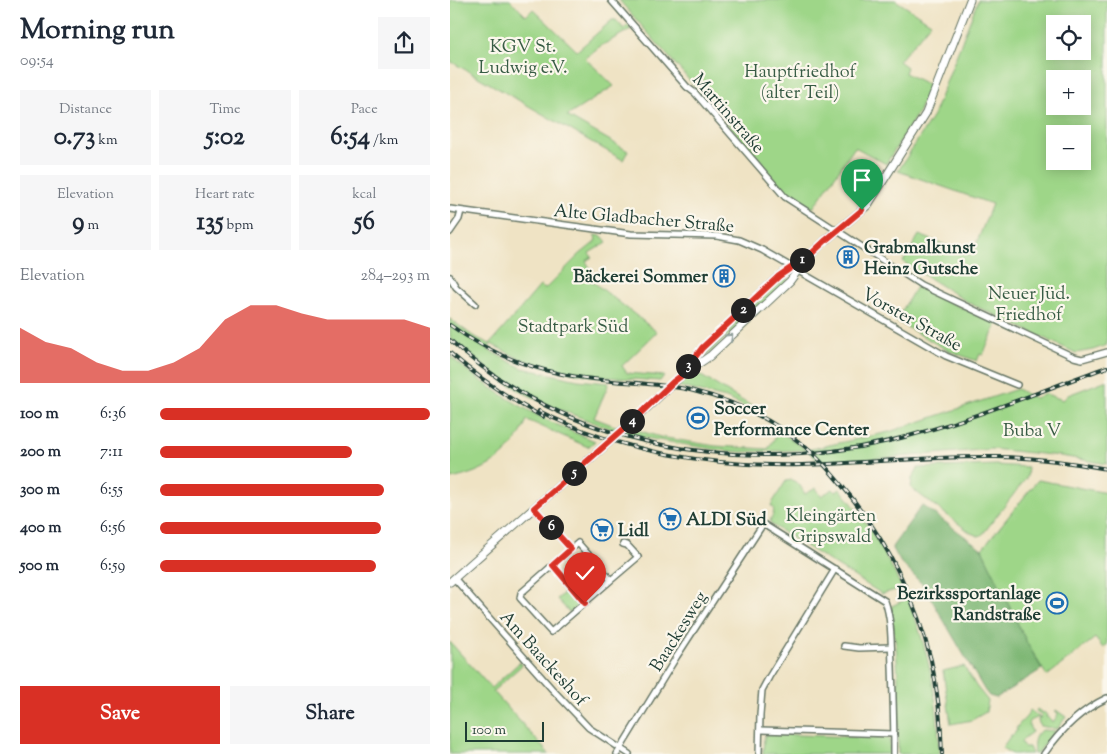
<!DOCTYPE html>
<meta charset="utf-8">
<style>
:root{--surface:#fff;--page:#f6f6f7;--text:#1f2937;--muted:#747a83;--accent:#d93025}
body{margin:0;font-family:"Sorts Mill Goudy",serif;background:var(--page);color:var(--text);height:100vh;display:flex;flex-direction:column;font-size:19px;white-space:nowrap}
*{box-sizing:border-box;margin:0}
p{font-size:16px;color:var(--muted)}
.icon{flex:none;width:28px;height:28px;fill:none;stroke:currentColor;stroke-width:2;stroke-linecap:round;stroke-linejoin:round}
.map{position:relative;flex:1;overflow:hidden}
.details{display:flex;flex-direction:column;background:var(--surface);width:450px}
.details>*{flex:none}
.buttons{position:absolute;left:596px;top:15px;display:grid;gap:10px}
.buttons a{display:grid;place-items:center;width:45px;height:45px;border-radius:0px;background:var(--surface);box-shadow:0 2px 12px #0003;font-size:25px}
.scale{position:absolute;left:15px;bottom:12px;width:79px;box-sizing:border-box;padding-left:5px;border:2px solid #1f3d34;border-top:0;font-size:14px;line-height:18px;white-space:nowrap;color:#1f3d34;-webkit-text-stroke:4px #fbf7ec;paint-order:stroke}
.pin{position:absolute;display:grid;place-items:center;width:42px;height:42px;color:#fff;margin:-51px -21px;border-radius:50% 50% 50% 0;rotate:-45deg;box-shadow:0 0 5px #0007}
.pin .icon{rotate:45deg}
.km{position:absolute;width:25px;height:25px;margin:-12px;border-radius:50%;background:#222;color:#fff;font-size:14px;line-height:25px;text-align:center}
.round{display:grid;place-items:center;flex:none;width:52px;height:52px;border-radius:0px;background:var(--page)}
.headline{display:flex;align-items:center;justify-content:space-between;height:85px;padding:0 20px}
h1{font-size:28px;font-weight:800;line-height:38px}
.stats{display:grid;grid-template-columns:repeat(3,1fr);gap:8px;height:85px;padding:5px 20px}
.stats div{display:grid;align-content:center;border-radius:0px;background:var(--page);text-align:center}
.stats b{font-size:25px;font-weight:800}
.stats small{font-size:14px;font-weight:400}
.stats p{font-size:14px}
.chart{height:140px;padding:10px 20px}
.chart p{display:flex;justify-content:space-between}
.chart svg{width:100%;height:90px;margin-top:5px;fill:var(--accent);opacity:.7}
.primary-button{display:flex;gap:10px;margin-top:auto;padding:10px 20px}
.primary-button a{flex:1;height:58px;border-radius:0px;background:var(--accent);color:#fff;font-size:20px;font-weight:800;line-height:58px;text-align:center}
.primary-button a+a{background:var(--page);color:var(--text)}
ul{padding:0 20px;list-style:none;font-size:16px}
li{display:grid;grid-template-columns:80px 60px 1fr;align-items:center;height:38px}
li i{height:12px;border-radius:6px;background:var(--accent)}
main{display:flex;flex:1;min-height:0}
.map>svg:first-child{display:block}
.green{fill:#9ed688;stroke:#5e8a5e;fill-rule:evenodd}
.forest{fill:#7eb774;stroke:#4e7a54}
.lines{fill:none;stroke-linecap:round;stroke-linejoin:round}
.street-casing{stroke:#687766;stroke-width:8}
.secondary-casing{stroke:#687766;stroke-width:9}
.street{stroke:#fff;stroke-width:5}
.secondary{stroke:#fff;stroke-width:7}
.rail-casing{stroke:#1f3d34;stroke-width:4}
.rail{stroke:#fbf7ec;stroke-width:2;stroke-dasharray:5.5;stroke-linecap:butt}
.oneway{stroke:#8f9e9a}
.route-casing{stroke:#fff;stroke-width:10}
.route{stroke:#d93025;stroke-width:6}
.labels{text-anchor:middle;stroke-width:4.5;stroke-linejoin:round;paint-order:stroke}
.park-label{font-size:18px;fill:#385c45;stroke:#fbf7ec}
.street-label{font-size:18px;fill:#1f3d34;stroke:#fbf7ec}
.poi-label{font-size:18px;font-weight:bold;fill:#1f3d34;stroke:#fbf7ec;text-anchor:start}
</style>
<main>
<section class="details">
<div class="headline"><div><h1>Morning run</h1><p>09:54</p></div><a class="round"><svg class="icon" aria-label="share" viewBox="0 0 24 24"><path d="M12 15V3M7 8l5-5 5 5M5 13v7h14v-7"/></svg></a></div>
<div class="stats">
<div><p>Distance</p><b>0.73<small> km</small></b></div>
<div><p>Time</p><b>5:02</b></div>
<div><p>Pace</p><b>6:54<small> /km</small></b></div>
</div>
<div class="stats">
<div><p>Elevation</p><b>9<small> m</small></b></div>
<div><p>Heart rate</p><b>135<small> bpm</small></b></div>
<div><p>kcal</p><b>56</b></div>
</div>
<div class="chart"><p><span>Elevation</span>284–293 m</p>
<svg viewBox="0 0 160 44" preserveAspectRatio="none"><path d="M0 44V17L10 24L20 27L30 34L40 38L50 38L60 34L70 27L80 13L90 6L100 6L110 10L120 13L130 13L140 13L150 13L160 17V44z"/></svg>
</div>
<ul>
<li><b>100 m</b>6:36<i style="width:100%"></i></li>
<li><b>200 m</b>7:11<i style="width:71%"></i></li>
<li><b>300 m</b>6:55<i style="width:83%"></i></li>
<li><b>400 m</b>6:56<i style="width:82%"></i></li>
<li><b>500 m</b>6:59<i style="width:80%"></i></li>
</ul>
<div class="primary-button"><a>Save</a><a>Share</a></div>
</section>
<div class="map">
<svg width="657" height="754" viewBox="0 0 657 754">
<rect width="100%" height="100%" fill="#fbf7ec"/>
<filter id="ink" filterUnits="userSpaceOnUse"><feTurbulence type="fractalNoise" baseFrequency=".02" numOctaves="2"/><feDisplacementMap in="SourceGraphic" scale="10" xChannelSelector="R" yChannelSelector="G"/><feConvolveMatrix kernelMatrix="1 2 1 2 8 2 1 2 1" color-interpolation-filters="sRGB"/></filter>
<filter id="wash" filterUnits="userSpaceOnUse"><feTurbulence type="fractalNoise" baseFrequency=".0096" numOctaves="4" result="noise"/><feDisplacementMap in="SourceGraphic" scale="20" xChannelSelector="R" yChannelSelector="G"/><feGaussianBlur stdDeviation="1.12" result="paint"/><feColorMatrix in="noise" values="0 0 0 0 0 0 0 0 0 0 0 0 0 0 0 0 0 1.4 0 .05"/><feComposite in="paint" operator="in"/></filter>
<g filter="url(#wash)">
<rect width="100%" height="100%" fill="#efe3c4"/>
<g class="green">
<polygon points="0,0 60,0 76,16 83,9 127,51 162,20 166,20 174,29 178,25 181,29 149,47 135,58 164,86 117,116 178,151 173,160 0,61"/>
<polygon points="169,0 445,0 481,23 449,61 457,67 455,73 479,85 469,111 436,164 405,147 363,208 337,195 283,130"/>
<path d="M528 0H657V345L643 350 626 353 519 303 453 262 469 235 522 255 542 204 448 171 483 116ZM605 24H632V51H605ZM605 79H632V106H605ZM605 134H632V161H605Z"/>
<polygon points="144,235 152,236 157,242 139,253 142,257 136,261 142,272 137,275 142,281 207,332 172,366 177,373 214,376 210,381 140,376 92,366 66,357 41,344 38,350 72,368 128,380 159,383 144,418 165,426 187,430 210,437 265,446 318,449 329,431 357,450 439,432 567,389 585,398 596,394 613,400 618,395 657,380 657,464 611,456 542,449 435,458 368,461 357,450 291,452 268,450 184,436 161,429 103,407 72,392 47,377 0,338 0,319 23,336 40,344 90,286 95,289 129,255 144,243 146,239"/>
<polygon points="340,272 342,273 336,282 258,355 250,360 248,359 250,354 331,278"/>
<polygon points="467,285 499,302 547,323 533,355 530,354 527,361 499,351 446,321"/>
<path d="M0 356C43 394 92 420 145 441L138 447 77 420C74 426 72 432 68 437 54 461 27 474 1 479Z"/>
<polygon points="246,373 248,374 313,413 311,414 276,398 227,386"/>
<polygon points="546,465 578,467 577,477 532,535 528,536 521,533 461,488 462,479 468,468"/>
<path d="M342 480 349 484 355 494 366 488 371 496 383 489 386 492 390 489C416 518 435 553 452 588L432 594 322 525 320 522C321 515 327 512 321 505L336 481Z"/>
<polygon points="588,480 657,493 657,645 653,648 645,638 597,676 577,643 532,549"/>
<polygon points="119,589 130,603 120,613 107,599"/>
<path d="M458 598C463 614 470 630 474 646 484 681 489 718 489 754H448V676L446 645 440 607Z"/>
<polygon points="0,642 41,688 70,662 72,665 43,691 99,754 0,754"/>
<polygon points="514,666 526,686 538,701 536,712 522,720 501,724 493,671"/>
<polygon points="587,709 593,713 594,712 597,715 596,717 601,719 600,720 603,722 608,715 607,714 608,713 605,711 606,710 616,717 607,729 590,726 588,720 590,717 591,718 592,717 586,711"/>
<path d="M580 710 589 717 580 721 579 725 582 732 574 738 571 742 574 747H579L582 754H562L552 748 561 735H563L567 730 566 729C569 723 573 721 577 716 578 714 578 712 580 710Z"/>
<path d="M593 730 605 731 587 754H584C583 744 583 734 593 730Z"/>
<polygon points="318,734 436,738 439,739 440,742 440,754 313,754 314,738 315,735"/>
</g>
<polygon class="forest" points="472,505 532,549 577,643 592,669 546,698 539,696 535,691 473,585 451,563 442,547"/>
</g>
<g filter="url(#ink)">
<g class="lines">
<g class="street-casing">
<g id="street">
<polyline points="161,0 237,87 245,93 335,197 471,285 624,357 632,359 657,352"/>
<polyline points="0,209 181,234 267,236 289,240 312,250 496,356 567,385"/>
<polyline points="0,232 9,219 11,211"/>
<polyline points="0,277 6,287 25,304"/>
<polyline points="84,508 121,549"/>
<polyline points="103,565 135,603"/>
<polyline points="4,578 102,689 139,728 179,754"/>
<polyline points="161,580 101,632 70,598 71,593 128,543 161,580 188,557 177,545 173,544"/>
<polyline points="394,646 409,648 441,647"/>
<polyline points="310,730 444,734"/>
<path d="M167 754 227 656 313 524 435 601C442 621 441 644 442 666 443 695 444 724 444 754"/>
<polyline points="309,754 310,715 312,690 319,677 385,569"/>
<path d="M594 754C610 731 631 710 657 698"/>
</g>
</g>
<g class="secondary-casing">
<g id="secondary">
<polyline points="235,373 260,356 340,281 356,259"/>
<polyline points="0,582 184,420 231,376 252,349 329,276 360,255 376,240 418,205 476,113 520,0"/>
</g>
</g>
<use href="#street" class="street"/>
<use href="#secondary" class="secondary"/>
<g class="rail-casing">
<g id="rail">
<path d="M0 325C42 356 91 373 143 379 175 383 208 383 240 390 282 400 321 418 354 446 367 456 378 469 388 481 433 533 464 594 481 660 488 691 491 723 492 754"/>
<path d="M0 340C115 447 290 476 439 441 514 423 585 393 657 367"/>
<path d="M0 353C29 378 59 399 93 417"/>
<path d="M89 411C169 452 263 467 352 465 416 463 480 456 545 457 582 457 620 462 657 469"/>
</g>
</g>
<use href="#rail" class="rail"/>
</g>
<defs><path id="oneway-chevron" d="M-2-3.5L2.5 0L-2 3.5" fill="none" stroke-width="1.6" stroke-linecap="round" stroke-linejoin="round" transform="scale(1.25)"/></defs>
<use class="oneway" href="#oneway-chevron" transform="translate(280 337) rotate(-43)"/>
</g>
<g class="lines" filter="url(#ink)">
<g class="route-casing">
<polyline id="route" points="135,603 103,565 121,549 84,508 176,427 223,382 231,376 252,348 329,276 360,255 376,240 412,210"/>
</g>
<use href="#route" class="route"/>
</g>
<defs>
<g id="building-ring" transform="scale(1.125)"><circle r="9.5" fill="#fbf7ec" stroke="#1f6fb2" stroke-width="1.5"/><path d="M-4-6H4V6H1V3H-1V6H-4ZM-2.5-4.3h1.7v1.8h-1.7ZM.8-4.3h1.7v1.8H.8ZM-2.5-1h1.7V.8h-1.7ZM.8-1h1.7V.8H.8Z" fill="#1f6fb2"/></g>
<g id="stadium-ring" transform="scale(1.125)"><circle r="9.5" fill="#fbf7ec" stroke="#1f6fb2" stroke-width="1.5"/><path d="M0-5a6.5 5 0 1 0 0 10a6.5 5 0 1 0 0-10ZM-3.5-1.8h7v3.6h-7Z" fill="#1f6fb2"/></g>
<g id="supermarket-ring" transform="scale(1.125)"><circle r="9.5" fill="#fbf7ec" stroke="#1f6fb2" stroke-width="1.5"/><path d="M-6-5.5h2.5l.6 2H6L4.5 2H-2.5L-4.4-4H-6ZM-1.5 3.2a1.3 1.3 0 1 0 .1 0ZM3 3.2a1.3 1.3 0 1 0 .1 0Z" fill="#1f6fb2"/></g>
</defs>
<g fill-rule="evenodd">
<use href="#building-ring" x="398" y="257"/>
<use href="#building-ring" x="274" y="276"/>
<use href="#stadium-ring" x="248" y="418"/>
<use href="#supermarket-ring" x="220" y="519"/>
<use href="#supermarket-ring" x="152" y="530"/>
<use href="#stadium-ring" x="607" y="603"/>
</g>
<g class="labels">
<g class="park-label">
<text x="73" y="52">KGV St.<tspan x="73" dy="21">Ludwig e.V.</tspan></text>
<text x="350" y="77">Hauptfriedhof<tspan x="350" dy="21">(alter Teil)</tspan></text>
<text x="579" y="299">Neuer Jüd.<tspan x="579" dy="21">Friedhof</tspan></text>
<text x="123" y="332">Stadtpark Süd</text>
<text x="582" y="436">Buba V</text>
<text x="381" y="521">Kleingärten<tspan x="381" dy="21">Gripswald</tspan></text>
</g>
<g class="street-label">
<text transform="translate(279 113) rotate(49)" y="6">Martinstraße</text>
<text transform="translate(194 218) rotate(5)" y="6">Alte Gladbacher Straße</text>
<text transform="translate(462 319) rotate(29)" y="6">Vorster Straße</text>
<text transform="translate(228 631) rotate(-58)" y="6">Baackesweg</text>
<text transform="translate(94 658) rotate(48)" y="6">Am Baackeshof</text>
</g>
<g class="poi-label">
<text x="414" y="253">Grabmalkunst<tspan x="414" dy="21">Heinz Gutsche</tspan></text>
<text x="258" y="282" text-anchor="end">Bäckerei Sommer</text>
<text x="264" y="414">Soccer<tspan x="264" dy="21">Performance Center</tspan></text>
<text x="236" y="525">ALDI Süd</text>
<text x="168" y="536">Lidl</text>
<text x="591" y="599" text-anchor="end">Bezirkssportanlage<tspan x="591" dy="21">Randstraße</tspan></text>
</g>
</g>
</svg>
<div class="buttons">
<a><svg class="icon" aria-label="locate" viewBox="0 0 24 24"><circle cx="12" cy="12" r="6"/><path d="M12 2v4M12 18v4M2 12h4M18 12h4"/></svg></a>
<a>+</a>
<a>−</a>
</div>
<div class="scale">100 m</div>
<div class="pin" style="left:412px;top:210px;background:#1e9e55"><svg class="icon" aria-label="arrive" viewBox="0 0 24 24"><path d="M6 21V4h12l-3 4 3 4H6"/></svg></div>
<div class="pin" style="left:135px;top:603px;background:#d93025"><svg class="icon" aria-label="check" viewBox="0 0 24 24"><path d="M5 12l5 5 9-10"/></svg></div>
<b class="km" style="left:352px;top:260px">1</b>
<b class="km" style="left:293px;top:310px">2</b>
<b class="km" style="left:238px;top:366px">3</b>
<b class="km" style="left:182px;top:421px">4</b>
<b class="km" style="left:124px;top:473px">5</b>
<b class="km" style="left:101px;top:527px">6</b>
</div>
</main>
